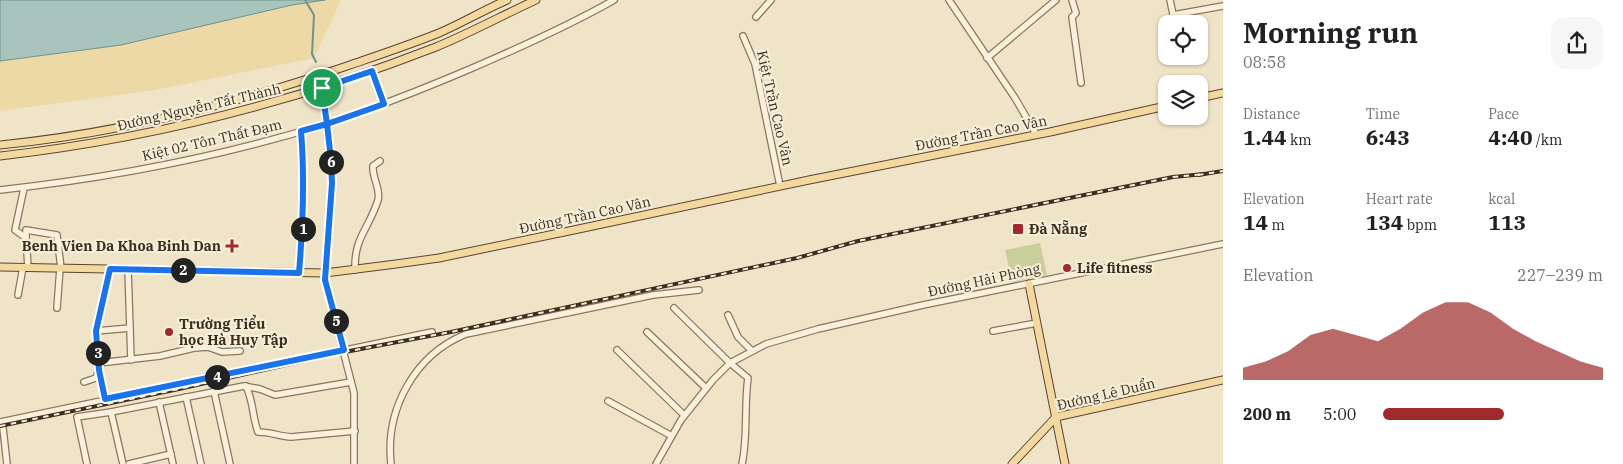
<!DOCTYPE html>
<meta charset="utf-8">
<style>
:root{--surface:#fff;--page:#f6f6f6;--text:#202124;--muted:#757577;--accent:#9e2a2b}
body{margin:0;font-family:"IBM Plex Serif",serif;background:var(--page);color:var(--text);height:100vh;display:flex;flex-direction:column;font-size:19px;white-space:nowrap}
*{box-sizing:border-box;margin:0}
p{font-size:16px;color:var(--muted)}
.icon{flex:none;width:28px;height:28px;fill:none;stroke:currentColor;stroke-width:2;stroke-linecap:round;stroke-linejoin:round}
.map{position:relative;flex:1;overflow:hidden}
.sheet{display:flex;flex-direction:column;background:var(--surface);width:400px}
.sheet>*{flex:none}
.tools{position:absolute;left:1158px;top:15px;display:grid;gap:10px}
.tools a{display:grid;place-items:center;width:50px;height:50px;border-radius:10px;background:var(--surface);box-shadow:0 1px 4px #0004;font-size:25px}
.pin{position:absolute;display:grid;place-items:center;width:42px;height:42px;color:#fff;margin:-21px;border:2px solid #fff;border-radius:50%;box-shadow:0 1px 5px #0007}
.km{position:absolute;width:25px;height:25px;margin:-12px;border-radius:50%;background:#222;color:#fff;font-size:14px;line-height:25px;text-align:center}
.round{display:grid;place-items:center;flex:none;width:52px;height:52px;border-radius:15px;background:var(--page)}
.summary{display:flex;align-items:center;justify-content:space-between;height:85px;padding:0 20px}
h1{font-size:28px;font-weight:800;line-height:38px}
.metrics{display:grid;grid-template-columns:repeat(3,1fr);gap:8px;height:85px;padding:5px 20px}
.metrics div{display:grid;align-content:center}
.metrics b{font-size:21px;font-weight:800}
.metrics small{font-size:14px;font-weight:400}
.metrics p{font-size:14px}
.chart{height:140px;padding:10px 20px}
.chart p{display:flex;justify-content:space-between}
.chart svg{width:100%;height:90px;margin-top:5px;fill:var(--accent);opacity:.7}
ul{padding:0 20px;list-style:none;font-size:16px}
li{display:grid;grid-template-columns:80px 60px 1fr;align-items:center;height:38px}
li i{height:12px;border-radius:6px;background:var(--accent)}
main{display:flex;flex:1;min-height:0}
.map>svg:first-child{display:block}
.green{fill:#c9cf9b}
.sand{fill:#ecd9a5}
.water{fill:#a9c4bc;stroke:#6f938a}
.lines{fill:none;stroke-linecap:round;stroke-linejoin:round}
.stream{stroke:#6f938a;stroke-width:2}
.minor-casing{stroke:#8d765c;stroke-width:8}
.major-casing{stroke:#5b4430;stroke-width:9}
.minor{stroke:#faf1dc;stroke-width:5.5}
.major{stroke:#f3d9a0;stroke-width:7}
.rail-casing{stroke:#3d2e20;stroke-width:4}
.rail{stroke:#f7eed8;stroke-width:2;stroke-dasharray:5.5;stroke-linecap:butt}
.route-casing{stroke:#fff;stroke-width:10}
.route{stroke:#1a73e8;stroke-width:6}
.poi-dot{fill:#9e2a2b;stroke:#f7eed8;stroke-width:2}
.labels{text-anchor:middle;stroke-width:4.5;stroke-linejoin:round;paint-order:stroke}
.street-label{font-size:14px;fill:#3d2e20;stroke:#f7eed8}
.poi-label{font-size:14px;font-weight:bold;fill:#3d2e20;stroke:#f7eed8;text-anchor:start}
</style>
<main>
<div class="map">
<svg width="1223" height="464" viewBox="0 0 1223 464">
<rect width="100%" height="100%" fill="#f0e4c8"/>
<polygon class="green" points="1040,243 1047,275 1012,282 1005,250"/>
<polygon class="sand" points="325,0 341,0 314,58 155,90 0,111 0,61 121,45 292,5"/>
<polygon class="water" points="0,0 325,0 292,5 121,45 0,61"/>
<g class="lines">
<polyline class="stream" points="305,0 314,15 312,54 316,62"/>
<g class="minor-casing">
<g id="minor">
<polyline points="949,0 1015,98 1036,134"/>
<polyline points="1072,0 1076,13 1072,17 1081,83"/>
<polyline points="1170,0 1175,24"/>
<polyline points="1173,15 1223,6"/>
<polyline points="756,17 771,0"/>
<polyline points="743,36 755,64 780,186"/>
<polyline points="1181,56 1181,57"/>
<polyline points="987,58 1056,0"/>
<polyline points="372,71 385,104"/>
<polyline points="320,75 331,160 332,183 325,280 354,393 354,464"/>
<polyline points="24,188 15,230 26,238 28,267"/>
<path d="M0 190C110 178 220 157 326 124 375 108 423 89 470 69 519 48 568 26 614 0"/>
<polyline points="26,239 26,230 57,235 61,268"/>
<polyline points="128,269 131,360"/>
<path d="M355 270C354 237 369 229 378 200 381 189 372 178 373 166L380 161"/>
<path d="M299 273C303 225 305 179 301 131"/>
<polyline points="18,295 23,267"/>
<polyline points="57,308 60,268"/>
<path d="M674 308 730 363 748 378C744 407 748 436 742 464"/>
<polyline points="728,315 738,337 752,351"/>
<polyline points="96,331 130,328"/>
<polyline points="993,331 1037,323"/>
<polyline points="647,332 706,388"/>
<polyline points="617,350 684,415"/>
<polyline points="99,363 160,356 194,348 208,347 222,352 240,351"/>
<polyline points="84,382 96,378 99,370"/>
<path d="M246 386C254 403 252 416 258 432 270 432 279 436 291 437L355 431"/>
<polyline points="214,391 230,464"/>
<polyline points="186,397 201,464"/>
<polyline points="105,399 99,370 96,331 110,269"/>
<polyline points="608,401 670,435"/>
<polyline points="159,402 173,464"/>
<polyline points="111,412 123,464"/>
<polyline points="0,422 432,332"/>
<polyline points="3,428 7,464"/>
<polyline points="87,464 77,417 111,412 244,386 260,389 275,395 351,382"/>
<polyline points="129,464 171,454"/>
<path d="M391 464C385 410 414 355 466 334L653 295 699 290"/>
<polyline points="656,464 681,420 713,380 730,363 766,344 818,329 923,305 1223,244"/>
</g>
</g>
<g class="major-casing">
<g id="major">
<polyline points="1199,98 1223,93"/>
<path d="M0 145C120 133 236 104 350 65 379 55 409 45 439 33 462 23 484 10 507 0"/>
<path d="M0 156C150 139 295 102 436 47 470 33 503 15 536 0"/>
<polyline points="0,267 325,273 396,264 439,258 569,231 809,180 1050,132 1166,106"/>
<polyline points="1029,284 1065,464"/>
<polyline points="1012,464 1056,417 1223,380"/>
</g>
</g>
<use href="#minor" class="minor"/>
<use href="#major" class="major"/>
<g class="rail-casing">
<g id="rail">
<polyline points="1198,175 1223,171"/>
<polyline points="0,426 179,389 344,352 451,332 797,258 858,241 1173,177 1204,174"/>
</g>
</g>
<use href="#rail" class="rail"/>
</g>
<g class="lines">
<g class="route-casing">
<path id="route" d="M322 88 327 124 301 131C305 179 303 225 299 273L110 269 96 331 99 370 105 399 344 350 325 280 332 183 331 160 327 124 384 104 372 71 322 88"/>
</g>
<use href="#route" class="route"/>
</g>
<g class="poi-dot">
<rect x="1012" y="223" width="12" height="12" rx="2.5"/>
<path d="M229.5 238.5h5v5h5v5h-5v5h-5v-5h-5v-5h5z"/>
<circle cx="1067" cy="268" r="5"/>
<circle cx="169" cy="332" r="5"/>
</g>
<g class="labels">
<g class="street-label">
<text transform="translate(199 107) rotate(-13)" y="5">Đường Nguyễn Tất Thành</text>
<text transform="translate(775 108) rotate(77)" y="5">Kiệt Trần Cao Vân</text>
<text transform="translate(981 133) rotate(-11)" y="5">Đường Trần Cao Vân</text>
<text transform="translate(212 140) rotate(-13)" y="5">Kiệt 02 Tôn Thất Đạm</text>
<text transform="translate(585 215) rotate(-12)" y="5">Đường Trần Cao Vân</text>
<text transform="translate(984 280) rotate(-12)" y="5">Đường Hải Phòng</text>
<text transform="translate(1106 394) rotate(-13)" y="5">Đường Lê Duẩn</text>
</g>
<g class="poi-label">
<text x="1029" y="234">Đà Nẵng</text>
<text x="221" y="251" text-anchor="end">Benh Vien Da Khoa Binh Dan</text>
<text x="1077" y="273">Life fitness</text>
<text x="179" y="329">Trường Tiểu<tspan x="179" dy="16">học Hà Huy Tập</tspan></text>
</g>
</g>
</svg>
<div class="tools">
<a><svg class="icon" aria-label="locate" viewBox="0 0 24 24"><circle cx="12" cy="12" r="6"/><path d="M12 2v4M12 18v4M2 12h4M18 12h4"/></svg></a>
<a><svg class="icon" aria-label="layers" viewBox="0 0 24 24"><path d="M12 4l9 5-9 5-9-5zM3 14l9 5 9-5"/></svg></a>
</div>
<div class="pin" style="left:322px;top:88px;background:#1e9e55"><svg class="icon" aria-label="arrive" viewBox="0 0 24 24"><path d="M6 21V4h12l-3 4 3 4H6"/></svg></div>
<b class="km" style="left:303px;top:229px">1</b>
<b class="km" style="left:183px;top:270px">2</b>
<b class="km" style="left:98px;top:353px">3</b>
<b class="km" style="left:217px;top:377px">4</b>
<b class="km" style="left:336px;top:321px">5</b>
<b class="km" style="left:331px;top:162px">6</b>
</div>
<section class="sheet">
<div class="summary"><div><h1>Morning run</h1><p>08:58</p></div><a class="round"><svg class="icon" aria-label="share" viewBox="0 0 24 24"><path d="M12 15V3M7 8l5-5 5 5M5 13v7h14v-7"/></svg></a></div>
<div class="metrics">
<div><p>Distance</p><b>1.44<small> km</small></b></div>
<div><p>Time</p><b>6:43</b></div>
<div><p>Pace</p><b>4:40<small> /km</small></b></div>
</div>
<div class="metrics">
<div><p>Elevation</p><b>14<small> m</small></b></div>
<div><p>Heart rate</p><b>134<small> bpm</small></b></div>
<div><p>kcal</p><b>113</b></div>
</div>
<div class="chart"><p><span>Elevation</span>227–239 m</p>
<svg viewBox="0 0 160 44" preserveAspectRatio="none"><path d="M0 44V38L10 35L20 30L30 22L40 19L50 22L60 25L70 19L80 11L90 6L100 6L110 11L120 19L130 25L140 30L150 35L160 38V44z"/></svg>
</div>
<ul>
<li><b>200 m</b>5:00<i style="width:55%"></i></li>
</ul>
</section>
</main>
